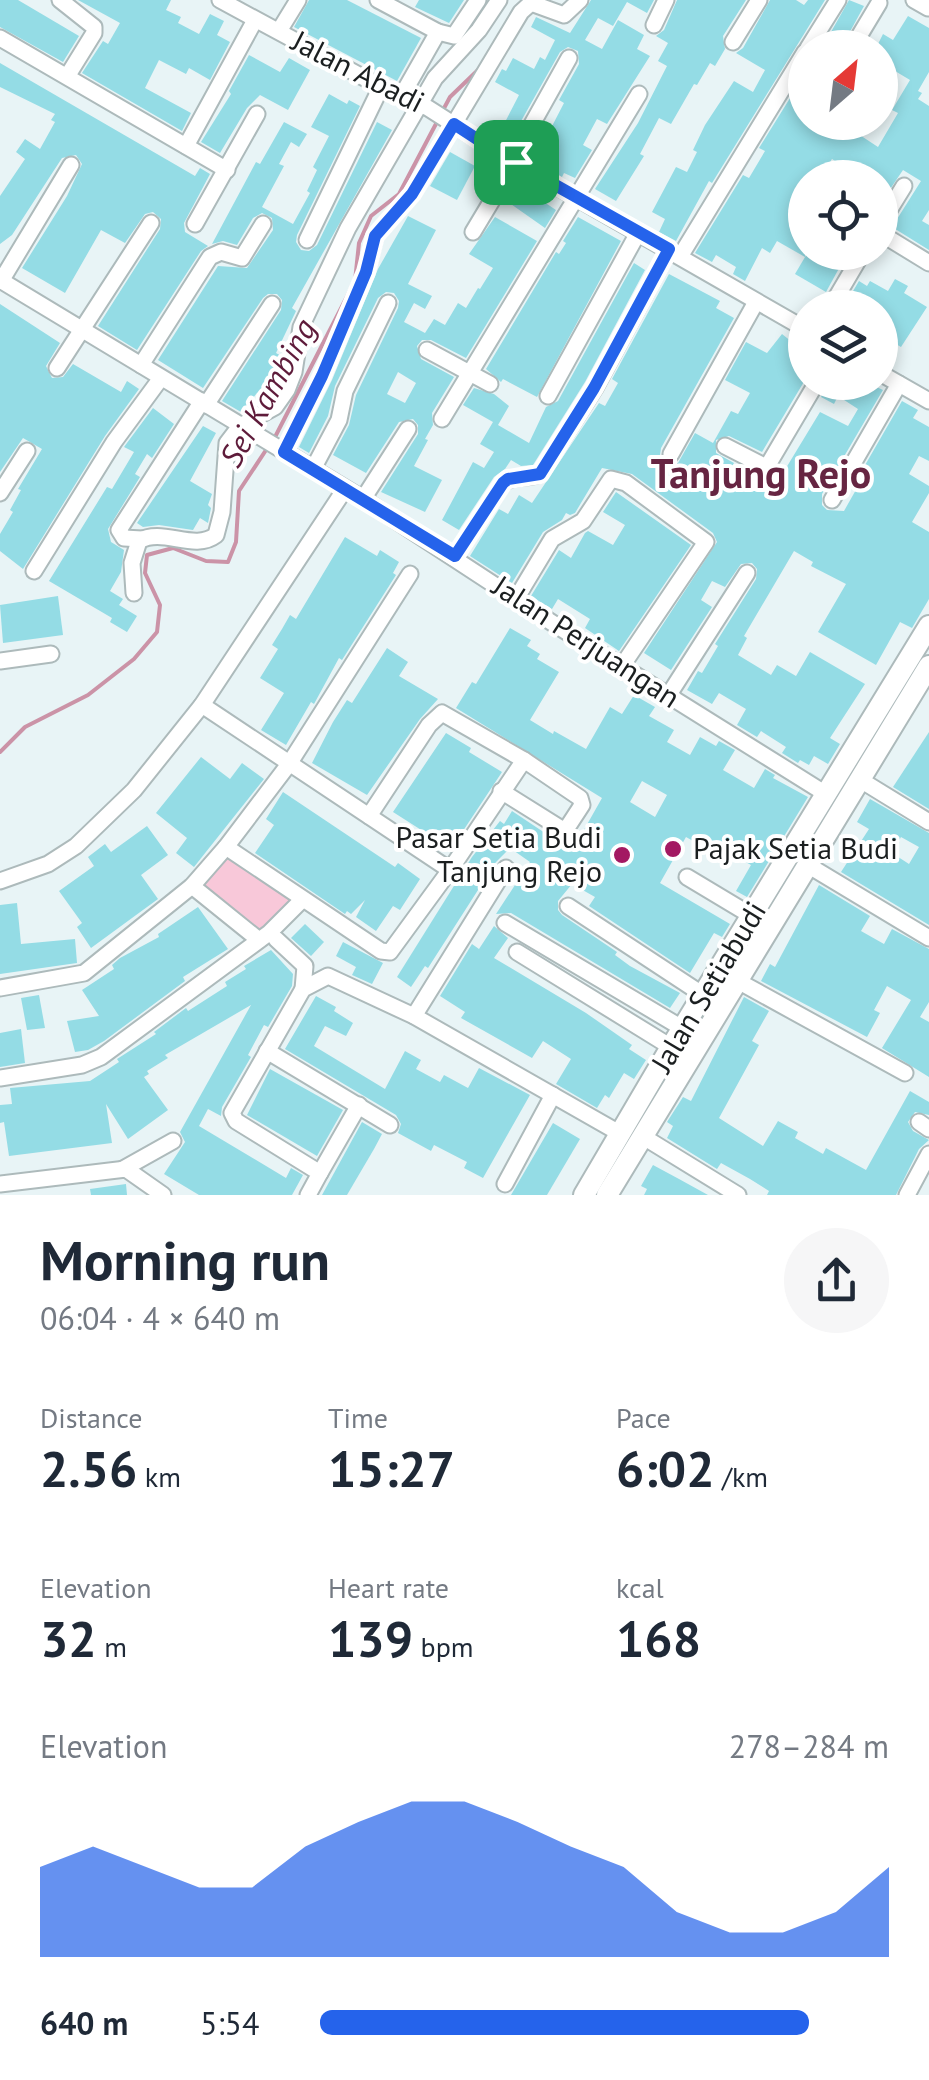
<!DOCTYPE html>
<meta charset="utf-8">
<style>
:root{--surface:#fff;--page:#f6f6f7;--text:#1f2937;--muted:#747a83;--accent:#2563eb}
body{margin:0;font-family:"PT Sans",sans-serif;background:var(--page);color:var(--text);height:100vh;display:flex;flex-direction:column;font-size:38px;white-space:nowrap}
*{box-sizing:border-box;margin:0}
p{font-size:32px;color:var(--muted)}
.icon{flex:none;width:55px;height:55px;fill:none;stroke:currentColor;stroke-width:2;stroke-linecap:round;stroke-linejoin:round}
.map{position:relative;height:1195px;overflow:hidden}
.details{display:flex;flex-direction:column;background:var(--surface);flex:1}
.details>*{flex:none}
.needle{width:65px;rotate:28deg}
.fabs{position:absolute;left:788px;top:30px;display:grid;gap:20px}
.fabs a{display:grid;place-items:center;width:110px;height:110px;border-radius:50%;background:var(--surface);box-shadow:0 5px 15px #0003;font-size:50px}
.pin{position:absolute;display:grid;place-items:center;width:85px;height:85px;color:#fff;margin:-42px;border-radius:20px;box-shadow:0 5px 15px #0006}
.round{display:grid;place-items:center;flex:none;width:105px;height:105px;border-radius:52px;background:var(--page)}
.head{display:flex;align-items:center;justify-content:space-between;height:170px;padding:0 40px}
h1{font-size:55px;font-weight:600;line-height:75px}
.stats{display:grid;grid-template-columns:repeat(3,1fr);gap:15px;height:170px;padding:10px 40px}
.stats div{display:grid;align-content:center}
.stats b{font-size:50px;font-weight:600}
.stats small{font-size:28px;font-weight:400}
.stats p{font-size:28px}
.chart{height:280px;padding:20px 40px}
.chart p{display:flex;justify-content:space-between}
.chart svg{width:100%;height:180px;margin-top:10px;fill:var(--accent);opacity:.7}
ul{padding:0 40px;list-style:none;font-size:32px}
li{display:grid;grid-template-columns:160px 120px 1fr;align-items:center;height:75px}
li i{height:25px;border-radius:12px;background:var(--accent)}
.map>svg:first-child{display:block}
.green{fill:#f8c8d9}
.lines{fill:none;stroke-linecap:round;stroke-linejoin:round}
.stream{stroke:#cb93a7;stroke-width:4}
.building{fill:#94dce5;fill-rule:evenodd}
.minor-casing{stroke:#adbabb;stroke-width:19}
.major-casing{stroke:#adbabb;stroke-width:24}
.minor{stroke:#fff;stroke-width:15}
.major{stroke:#fff;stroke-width:20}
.route-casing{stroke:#fff;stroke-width:20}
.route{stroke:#2563eb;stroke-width:12}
.poi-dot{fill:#a31962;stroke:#fff;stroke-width:4}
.labels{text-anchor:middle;stroke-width:8;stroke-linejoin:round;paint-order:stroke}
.street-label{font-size:30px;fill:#1b1f20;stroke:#fff}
.poi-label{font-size:30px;fill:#1b1f20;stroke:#fff;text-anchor:end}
.water-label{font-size:32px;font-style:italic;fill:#5e1b3a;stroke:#fff}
.district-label{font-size:40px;font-weight:bold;fill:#662542;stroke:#fff}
</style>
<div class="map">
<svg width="929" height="1195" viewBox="0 0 929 1195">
<rect width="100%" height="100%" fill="#e8f4f6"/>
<polygon class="green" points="224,850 293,899 260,938 194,887"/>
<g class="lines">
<g class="stream">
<polyline points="442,112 450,97 478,70"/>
<polyline points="274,439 355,281 359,243 371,216 399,194 438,120"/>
<polyline points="0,752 25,727 88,695 134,659 157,632 160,605 145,573 147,555 173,548 206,561 228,562 236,542 239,491 268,447"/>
</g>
</g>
<g class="building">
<polygon points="0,0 18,0 79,36 63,62 0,27"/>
<polygon points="78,0 171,0 166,10 181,17 178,23 199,34 210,14 224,21 217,35 230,42 210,80 189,68 186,74 159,60 145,88 191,113 182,131 82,73 103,41 108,44 120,23"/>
<polygon points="309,0 347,0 421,38 397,81 294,27"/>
<polygon points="419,0 464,0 449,23 415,7"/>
<polygon points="591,0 654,0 647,13 627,2 613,26 598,18 585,40 602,49 618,20 644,35 637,49 650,56 607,124 597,119 583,145 592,150 575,178 564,173 562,177 527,156 544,127 550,130 564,103 559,100 579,64 578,51 568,47 560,52 516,130 504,124 519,95 495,82 502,69 506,71 513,58 534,69 540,57 545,60 555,40 531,27 536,17 570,33"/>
<polygon points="677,0 746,0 723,36 725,49 715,66 710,63 697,85 694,84 671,124 659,118 640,154 644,156 616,201 595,189 638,123 667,66 658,61 668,43 656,36 664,30"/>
<polygon points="770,0 796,0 804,5 808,0 825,0 712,183 709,181 676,241 659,232 665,219 652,212 676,167 687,172 697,152 693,150 705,125 734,81 753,92 765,70 736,53 743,48"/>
<polygon points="849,0 864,6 841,48 822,48"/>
<polygon points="908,16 929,28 929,72 918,91 922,93 918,99 929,106 929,210 922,221 929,225 929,250 892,227 921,181 903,170 880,204 880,178 860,178 832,159 820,178 805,178 805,200 794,216 805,222 805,257 777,241 770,253 762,248 745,281 733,274 736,267 716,255 712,262 695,253 743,175 749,178 765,151 759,148 805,74 805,122 840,122 878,147 898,113 892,110 910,80 880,62 880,48 876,48 883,34 893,40"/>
<polygon points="249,55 280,72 289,58 310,70 288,110 260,95 247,108 220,153 201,142 231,94 229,91"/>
<polygon points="0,63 195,176 200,168 210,174 184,223 185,232 208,246 201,251 137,350 98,326 160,229 161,219 153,212 145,214 125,243 101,230 65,293 22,268 67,196 82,164 76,155 62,158 12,235 0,244 0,196 25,159 16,152 25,139 40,149 55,122 51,120 55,114 0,87"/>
<polygon points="329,94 347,104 349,100 360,106 297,235 296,242 301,250 309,251 317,245 377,122 392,130 292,308 296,311 276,353 285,358 277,384 270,380 260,395 257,393 241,412 222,401 281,310 282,300 277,294 268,294 263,298 203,388 158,360 218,266 247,268 273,230 272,218 262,213 253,218 237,245 223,241 212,244 256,162 260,164 284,122 307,134 299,147 291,142 279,164 284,166 262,207 293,224 310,193 307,191 317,170 313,167 329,136 311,127"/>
<polygon points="450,152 475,166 457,200 430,186"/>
<polygon points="518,188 539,203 541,200 556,210 545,228 508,202"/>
<path d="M408 216 436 230 408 284 432 296 425 309 414 303 404 322 425 333 434 319 445 325 458 303 466 308 478 288 480 289 493 268 469 254 495 217 537 241 466 358 431 340H422L417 346 421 359 454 377 432 413 433 425 425 439 428 440 414 466 442 480 425 512 381 492 418 434V425L413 419 399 422 366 473 333 455 349 425 356 395 398 308 399 301 394 293 386 292 378 298 335 386 328 416 309 453 299 447 332 380 378 269ZM398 372 416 383 405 403 387 394Z"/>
<polygon points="578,217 621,241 537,397 503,379 501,382 486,369 556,252 559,254 566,243 563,241"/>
<polygon points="808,252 848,252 826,292 795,274"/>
<polygon points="634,263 645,270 585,382 533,465 521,466 511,460 505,469 494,477 459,530 442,520 473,462 484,468 494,452 480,444 493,422 463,405 474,388 494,394 509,406 498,425 529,443 546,407 558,401"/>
<polygon points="669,274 720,301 716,308 734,318 661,448 660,455 665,463 678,463 695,433 713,443 731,411 738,414 750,393 725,380 746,342 767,353 782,334 802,350 797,356 805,360 805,380 762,452 729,436 716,440 716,453 734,463 729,472 765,492 778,470 783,473 820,412 848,426 858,409 838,396 834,404 821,397 828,382 866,382 883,390 822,494 822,505 827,510 844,511 857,488 853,486 902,401 918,410 913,418 929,427 929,461 919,456 909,474 929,486 929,493 912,522 929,532 929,599 912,628 900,622 876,665 818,632 846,584 811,566 813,562 794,551 744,636 747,638 738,655 771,675 777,665 796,676 810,652 865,684 830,738 840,744 828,764 814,756 809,765 800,760 798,763 782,753 786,747 761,731 757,737 737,725 746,709 719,693 712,704 687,690 698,671 702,673 718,646 715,644 756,579 757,569 752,563 741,564 725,587 712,581 701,600 712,607 671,670 644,653 717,542 713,533 632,474 602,468 575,513 570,515 566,513 562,520 543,532 512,583 470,556 499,509 508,514 519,495 532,503 599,403 605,406 618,383 612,379"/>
<polygon points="895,279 908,286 904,293 927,307 901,347 882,336 892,320 880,313 880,308 843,308 859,281 867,286 870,281 888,291"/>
<polygon points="0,304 60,343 46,366 52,378 63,377 73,364 121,392 127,381 139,389 105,436 23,569 0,551 0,534 13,512 10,510 21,490 18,489 42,449 23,438 0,472"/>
<polygon points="153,408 174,424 152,458 147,454 135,474 140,477 108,529 111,542 124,550 121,572 110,591 123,599 119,605 137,616 127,632 110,622 112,618 49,581 107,487 112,489 134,452 124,447"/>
<polygon points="203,426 216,433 190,481 212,494 208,505 211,508 208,523 200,518 193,530 159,525 143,527 137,523"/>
<polygon points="616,492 691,545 619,651 585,628 590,619 558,599 552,609 531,596 559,550 571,558 585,533 588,531 613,545 625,525 603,512"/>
<polygon points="345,537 377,556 380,550 399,562 393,573 396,575 342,660 339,658 314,704 311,702 286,745 261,730 284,693 260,678 278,649 272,645 282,629 290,615 296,619"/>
<polygon points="58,596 63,635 3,643 0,605"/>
<path d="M510 628 531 640 527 646 540 654 537 659 559 672 530 720 553 734 554 731 586 749 610 707 622 714 634 695 655 707 649 716 674 730 667 742 690 755 700 737 716 746 719 741 735 750 723 770 754 788 765 769 775 775 773 778 808 797 747 897 736 891 751 865 729 853 725 859 686 837 660 883 730 924 722 937 714 933 690 973 589 906 595 897 572 884 558 901V910L562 915 617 952 615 955 630 966 680 993 670 1008 511 913 496 914 530 862 510 848 496 862 428 968 425 966 411 987 397 977 472 857 500 821 504 824 512 811 572 851 602 798 456 708 472 682 476 684ZM642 781 667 795 655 817 630 802Z"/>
<polygon points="387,648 408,662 399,676 438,699 420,719 367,795 312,763 333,722 347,700 352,703"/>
<polygon points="929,732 929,809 893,787"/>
<polygon points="446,733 471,748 469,752 502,772 451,849 393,812"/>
<polygon points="201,757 230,779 242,763 264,779 194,867 176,853 187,838 156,813"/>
<polygon points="283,792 395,867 398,863 420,879 400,910 393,906 376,931 356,917 365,900 351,914 347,911 345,914 255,853 274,825 266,819"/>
<path d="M870 799 929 833V925L841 872 869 829 857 822ZM901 837 919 847 909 864 892 853Z"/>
<polygon points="147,826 168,855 141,875 158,899 91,948 77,927 82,923 59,891 94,866 88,857 105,844 111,852"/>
<polygon points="819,885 870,916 861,931 884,944 892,929 929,949 929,1002 920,1017 929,1022 929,1077 882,1048 911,1000 887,986 874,1010 880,1013 867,1037 761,981 770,964 775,967"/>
<polygon points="17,903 21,944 75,939 77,963 0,974 0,905"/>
<polygon points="198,907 228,949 183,977 185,981 104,1041 88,1050 75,1052 67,1021 99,1016 82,990 114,969 112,965 120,958 159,937 158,934"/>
<polygon points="305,924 324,942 311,956 291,938"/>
<polygon points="494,926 508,938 494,958 586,1013 632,1045 629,1049 646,1060 634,1079 624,1073 609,1098 605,1095 597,1108 556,1084 571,1059 543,1041 532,1058 461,1018 465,1012 440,996 472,944 479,949"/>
<polygon points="343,942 383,963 372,984 352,975 356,967 336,956"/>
<polygon points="271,950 293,974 292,986 268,1027 264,1025 248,1055 251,1057 222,1107 221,1116 208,1109 199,1126 286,1178 291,1168 303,1175 292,1195 199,1195 164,1174 185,1142 180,1132 251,1005 165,1055 168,1058 147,1071 149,1074 144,1077 168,1110 128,1139 106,1104 112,1143 9,1156 4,1122 0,1123 0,1105 12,1104 10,1088 90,1081 119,1062 117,1059 156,1034 154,1032 186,1008 188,1011 227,986 225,982 246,969 244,966"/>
<polygon points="39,995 45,1028 27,1030 21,998"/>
<polygon points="316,996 336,1007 334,1011 353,1023 346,1036 325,1026 314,1046 385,1089 405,1051 421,1060 416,1069 440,1082 444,1075 468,1088 479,1068 530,1095 483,1178 464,1168 467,1162 434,1145 431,1151 398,1133 401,1124 396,1115 285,1049"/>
<polygon points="744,997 769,1011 752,1041 759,1045 719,1118 763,1146 778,1121 798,1132 795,1138 823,1154 826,1148 866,1170 910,1091 929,1102 929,1115 915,1112 908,1122 913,1131 929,1140 919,1149 896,1195 767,1195 769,1191 750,1179 721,1163 717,1169 667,1138 673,1126 667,1122 683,1097 691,1101"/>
<polygon points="21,1029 25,1063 0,1067 0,1033"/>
<polygon points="270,1069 343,1110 317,1156 247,1115"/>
<polygon points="362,1122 382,1134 374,1149 347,1195 322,1195"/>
<polygon points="553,1123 580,1139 547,1195 511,1195"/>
<polygon points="653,1165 679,1179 708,1195 644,1195 647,1189 641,1186"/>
<polygon points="126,1184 127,1195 91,1195 90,1189"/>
</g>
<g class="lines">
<g class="minor-casing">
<g id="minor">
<polyline points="60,0 94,27 94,33 68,75"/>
<polyline points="220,0 381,87 428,108 500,154 805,329"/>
<polyline points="378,0 438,32"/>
<polyline points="914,0 928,8"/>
<polyline points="654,25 666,0"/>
<polyline points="279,31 298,0"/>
<polyline points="0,38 227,170"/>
<polyline points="733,42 759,0"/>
<polyline points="808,48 838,0"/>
<polyline points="852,48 879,3"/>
<polyline points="401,97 438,32 454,36 478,0"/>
<polyline points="186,146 255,20"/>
<polyline points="512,160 569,58"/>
<polyline points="195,224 257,114"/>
<polyline points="880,225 904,186"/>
<polyline points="473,232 515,162"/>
<polyline points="880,233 929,263"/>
<polyline points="307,240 381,87"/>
<polyline points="681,255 805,52"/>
<polyline points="0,280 363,499 554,624 826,794"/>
<polyline points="1,281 71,165"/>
<polyline points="830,308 863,252"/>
<polyline points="427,350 490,384"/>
<polyline points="141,365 210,257 221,252 242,258 263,224"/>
<polyline points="57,368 151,223"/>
<polyline points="880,373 929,401"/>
<polyline points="548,396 638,233"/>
<polyline points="206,405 272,304"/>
<polyline points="442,419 639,94"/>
<polyline points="725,446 762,465 768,465 817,382"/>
<polyline points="284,452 322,376 366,272 375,236 412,194 521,12 531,3 564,15 580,0"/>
<polyline points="671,454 756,302"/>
<polyline points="313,469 339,420 345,391 388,303"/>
<polyline points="0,493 27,451"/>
<polyline points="363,499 408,429"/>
<polyline points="832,500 899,384"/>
<polyline points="142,539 124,538 119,530 202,401"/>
<path d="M455 556 503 483C514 475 528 479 540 474L595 388 669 249"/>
<polyline points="34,571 114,442 161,378"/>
<path d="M134 593 132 563 139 541C163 527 194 552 216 535L222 512 227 443 240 426 275 407 287 390 294 372 301 327 348 228 435 78 479 30 499 0"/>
<polyline points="517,597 552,539 583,521 611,479 626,483 706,542 622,666"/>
<polyline points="0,661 51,654"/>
<polyline points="668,696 747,573"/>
<polyline points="202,705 450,870"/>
<polyline points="859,779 929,822"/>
<polyline points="369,816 429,725 442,713 524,760 580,798 582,805 565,831 501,791"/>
<polyline points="226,847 381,951 390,952 450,870 524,760"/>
<polyline points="806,864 929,938"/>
<polyline points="687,877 752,916"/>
<polyline points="0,881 48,864 76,846 134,790 202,705 345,489"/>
<polyline points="192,886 259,940"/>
<polyline points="568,906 720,1006"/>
<polyline points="505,923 682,1028"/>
<polyline points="276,939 305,966 303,989"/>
<polyline points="517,952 671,1047"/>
<polyline points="736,980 905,1073"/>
<polyline points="0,988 84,973 192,886 226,847 289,764 410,574"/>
<polyline points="414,1016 506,868"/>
<polyline points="267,1051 390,1125"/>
<polyline points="0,1078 82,1065 101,1057 269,933 301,901"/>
<polyline points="919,1122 929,1129"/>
<polyline points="642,1136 738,1195"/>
<polyline points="123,1169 173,1141"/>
<polyline points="320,1173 359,1105"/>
<polyline points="0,1184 126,1169 163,1195"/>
<polyline points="505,1184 553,1095"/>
<polyline points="308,1195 320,1173 236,1121 232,1113 303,989 328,976 414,1016 621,1134"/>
<polyline points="907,1195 929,1154"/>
</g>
</g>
<g class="major-casing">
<g id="major">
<polyline points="584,1195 671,1047 929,626"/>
<polyline points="607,1195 929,666"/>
</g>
</g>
<use href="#minor" class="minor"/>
<use href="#major" class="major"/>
</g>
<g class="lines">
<g class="route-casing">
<polygon id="route" points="454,124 500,154 669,249 594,388 540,474 508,479 503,483 455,556 284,452 322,376 366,272 375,236 412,194"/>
</g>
<use href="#route" class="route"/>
</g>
<g class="poi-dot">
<circle cx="673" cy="849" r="10"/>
<circle cx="622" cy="855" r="10"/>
</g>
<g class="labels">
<g class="street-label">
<text transform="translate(358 72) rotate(27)" y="10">Jalan Abadi</text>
<text transform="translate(586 642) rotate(33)" y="10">Jalan Perjuangan</text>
<text transform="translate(709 987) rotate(-59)" y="10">Jalan Setiabudi</text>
</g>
<g class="poi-label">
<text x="602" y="848">Pasar Setia Budi<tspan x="602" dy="34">Tanjung Rejo</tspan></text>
<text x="693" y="859" text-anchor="start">Pajak Setia Budi</text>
</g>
<g class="water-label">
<text transform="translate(268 393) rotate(-61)" y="11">Sei Kambing</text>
</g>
<g class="district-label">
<text x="761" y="488">Tanjung Rejo</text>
</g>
</g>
</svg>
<div class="fabs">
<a><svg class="needle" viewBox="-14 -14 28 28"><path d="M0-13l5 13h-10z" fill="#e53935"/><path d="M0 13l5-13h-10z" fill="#747a83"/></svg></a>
<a><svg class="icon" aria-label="locate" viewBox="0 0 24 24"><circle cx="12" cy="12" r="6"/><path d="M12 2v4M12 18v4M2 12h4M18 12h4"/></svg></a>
<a><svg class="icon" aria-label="layers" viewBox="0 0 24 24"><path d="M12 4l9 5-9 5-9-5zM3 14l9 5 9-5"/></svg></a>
</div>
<div class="pin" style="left:516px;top:162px;background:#1e9e55"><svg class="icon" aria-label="arrive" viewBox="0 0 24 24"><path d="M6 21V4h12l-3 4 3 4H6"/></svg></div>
</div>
<section class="details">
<div class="head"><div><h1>Morning run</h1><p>06:04 · 4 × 640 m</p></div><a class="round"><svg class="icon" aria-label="share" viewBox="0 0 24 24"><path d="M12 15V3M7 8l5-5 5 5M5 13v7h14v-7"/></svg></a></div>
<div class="stats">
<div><p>Distance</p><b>2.56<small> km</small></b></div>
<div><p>Time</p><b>15:27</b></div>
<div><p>Pace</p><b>6:02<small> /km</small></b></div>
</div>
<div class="stats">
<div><p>Elevation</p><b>32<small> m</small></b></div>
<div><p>Heart rate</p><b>139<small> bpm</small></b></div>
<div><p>kcal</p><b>168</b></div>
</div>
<div class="chart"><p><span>Elevation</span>278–284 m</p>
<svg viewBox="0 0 160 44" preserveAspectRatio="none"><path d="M0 44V22L10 17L20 22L30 27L40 27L50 17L60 11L70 6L80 6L90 11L100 17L110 22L120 33L130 38L140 38L150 33L160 22V44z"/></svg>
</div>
<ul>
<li><b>640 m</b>5:54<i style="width:86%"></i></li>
</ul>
</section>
